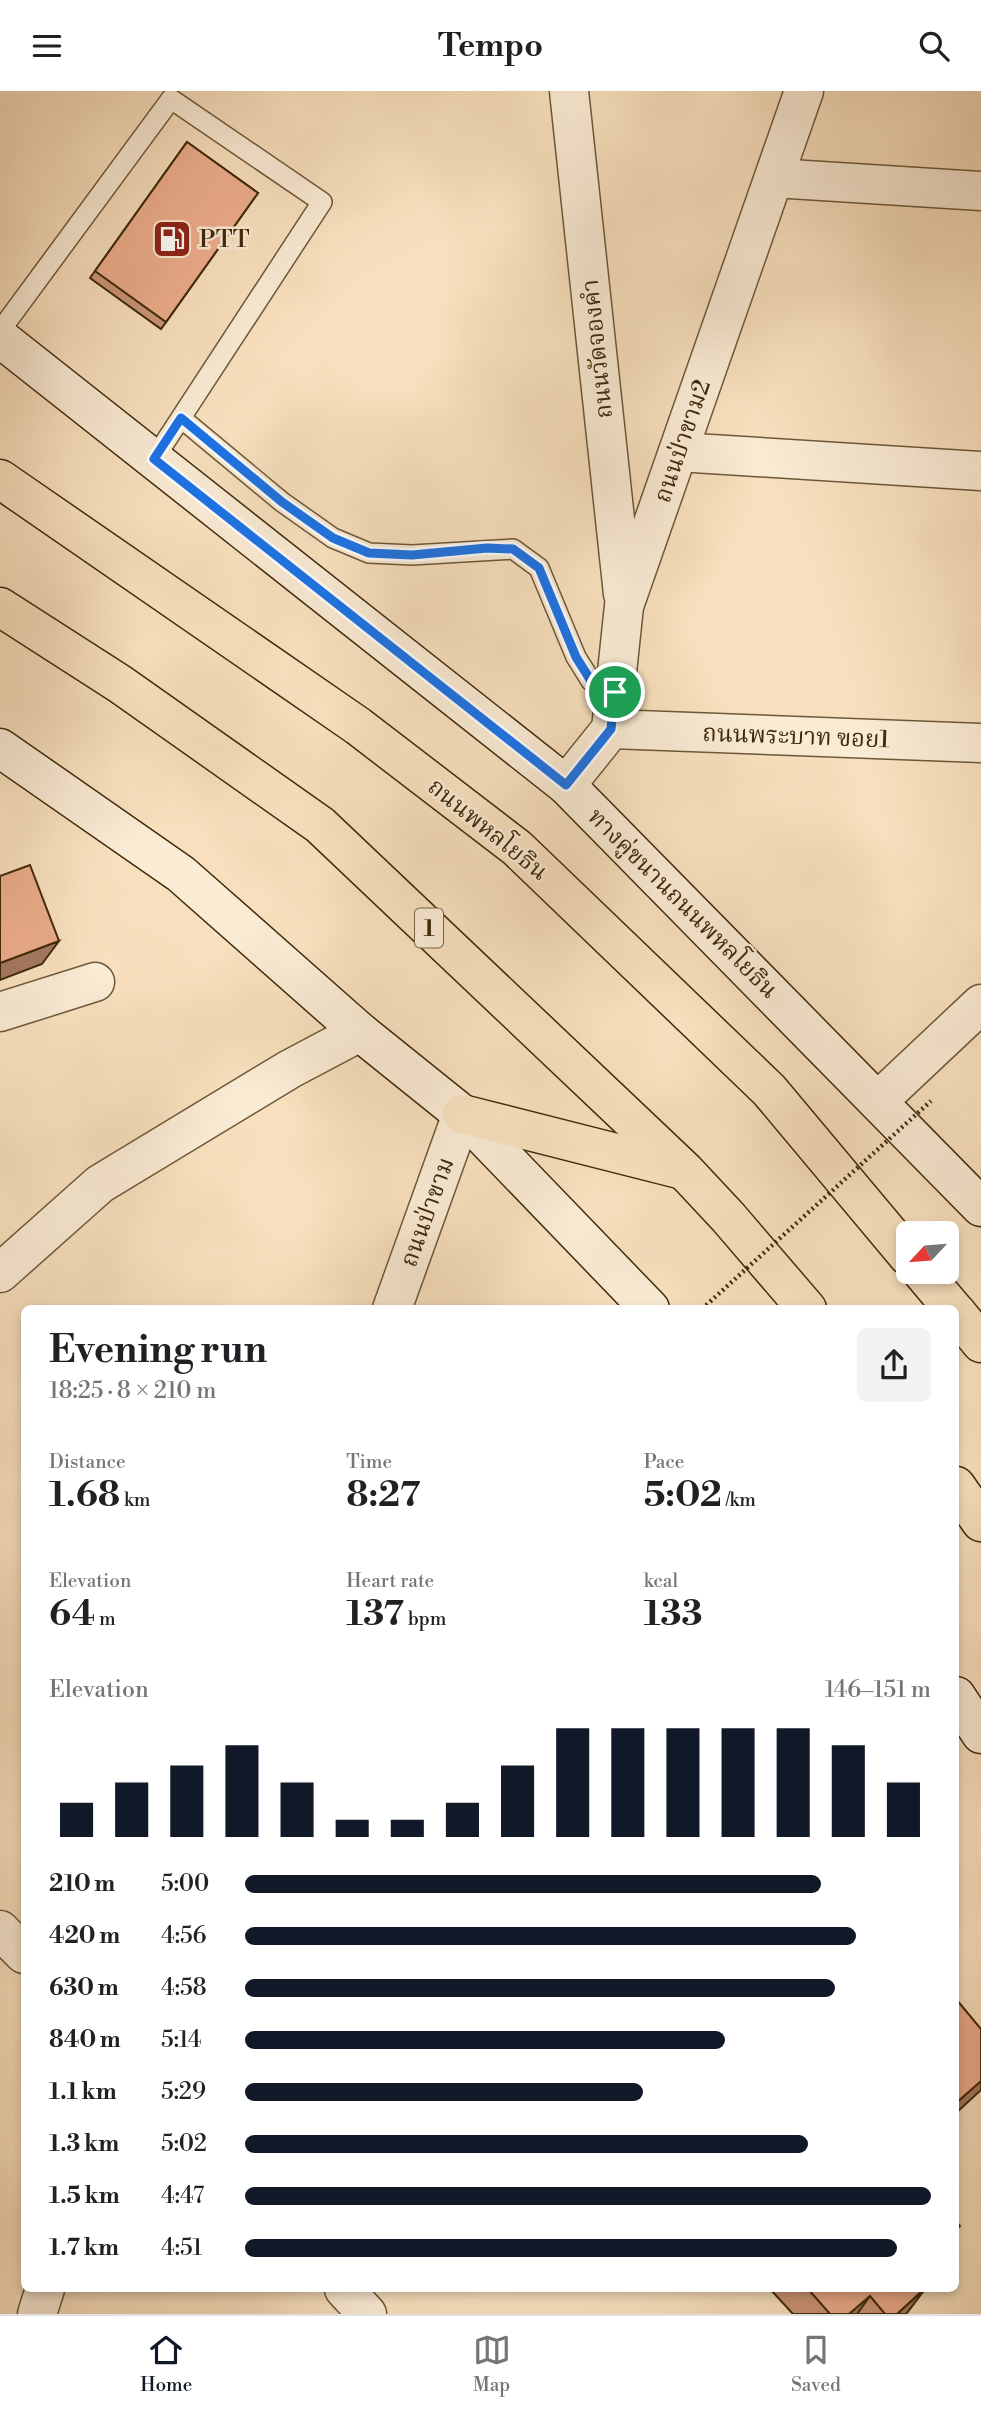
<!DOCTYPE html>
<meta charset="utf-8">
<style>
:root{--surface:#fff;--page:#f2f2f2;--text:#202124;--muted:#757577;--line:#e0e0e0;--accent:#111827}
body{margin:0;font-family:"Libre Bodoni","Noto Serif Thai",serif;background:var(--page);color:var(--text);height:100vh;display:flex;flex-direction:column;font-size:26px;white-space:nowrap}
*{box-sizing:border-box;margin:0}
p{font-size:23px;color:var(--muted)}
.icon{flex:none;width:38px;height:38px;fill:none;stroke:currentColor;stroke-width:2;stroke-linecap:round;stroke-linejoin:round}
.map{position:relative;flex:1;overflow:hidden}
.drawer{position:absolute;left:21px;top:1214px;width:938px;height:987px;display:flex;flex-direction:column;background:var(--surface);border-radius:10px;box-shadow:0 4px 10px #0003}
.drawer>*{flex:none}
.needle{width:46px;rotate:244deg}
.controls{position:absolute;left:896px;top:1130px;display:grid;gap:14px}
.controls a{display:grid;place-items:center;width:63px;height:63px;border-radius:10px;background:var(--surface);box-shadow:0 4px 10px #0003;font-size:35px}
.pin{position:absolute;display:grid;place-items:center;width:60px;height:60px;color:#fff;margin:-30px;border:4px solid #fff;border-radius:50%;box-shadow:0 2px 7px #0007}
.round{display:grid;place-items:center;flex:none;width:74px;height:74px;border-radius:10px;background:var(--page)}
.head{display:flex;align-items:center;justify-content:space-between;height:119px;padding:0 28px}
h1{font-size:38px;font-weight:700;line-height:52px}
.metrics{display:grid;grid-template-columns:repeat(3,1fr);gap:10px;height:119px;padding:7px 28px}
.metrics div{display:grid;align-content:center}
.metrics b{font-size:35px;font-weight:700}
.metrics small{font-size:19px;font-weight:400}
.metrics p{font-size:19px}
.chart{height:196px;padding:14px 28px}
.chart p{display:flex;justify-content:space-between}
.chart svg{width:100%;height:126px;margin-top:7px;stroke:var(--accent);stroke-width:6}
ul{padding:0 28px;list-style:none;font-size:23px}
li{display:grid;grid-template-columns:112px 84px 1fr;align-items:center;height:52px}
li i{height:18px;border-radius:9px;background:var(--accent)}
header{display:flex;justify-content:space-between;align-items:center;height:91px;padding:0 28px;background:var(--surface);font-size:32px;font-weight:700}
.menu{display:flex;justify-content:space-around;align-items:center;height:98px;border-top:2px solid var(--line);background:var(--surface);font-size:19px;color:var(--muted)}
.menu a{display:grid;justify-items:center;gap:4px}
.menu .active{color:var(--accent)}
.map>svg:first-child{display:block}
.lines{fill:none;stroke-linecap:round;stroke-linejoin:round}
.service-casing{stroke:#6d5837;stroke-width:22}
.minor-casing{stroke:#6d5837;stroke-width:41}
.tertiary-casing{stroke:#6d5837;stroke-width:41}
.secondary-casing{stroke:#3f2a0a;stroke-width:41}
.trunk-casing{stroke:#3f2a0a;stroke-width:41}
.service{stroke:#faebd5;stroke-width:19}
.minor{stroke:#faebd5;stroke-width:38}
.tertiary{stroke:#faebd5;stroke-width:38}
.secondary{stroke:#faebd5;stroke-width:38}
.trunk{stroke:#f8e0be;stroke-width:38}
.path-bridge{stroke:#3f2a0a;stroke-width:4.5;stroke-dasharray:2 3.5;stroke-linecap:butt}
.wall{fill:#cb9578;stroke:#3f2a0a;stroke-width:2}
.shaded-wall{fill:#a57962;stroke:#3f2a0a;stroke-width:2}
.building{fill:#ecad8c;stroke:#3f2a0a;stroke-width:2}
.route-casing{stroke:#fff;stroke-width:14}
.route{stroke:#1a73e8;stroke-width:9}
.labels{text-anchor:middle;stroke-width:5;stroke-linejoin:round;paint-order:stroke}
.shield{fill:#faebd5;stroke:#776447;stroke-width:2}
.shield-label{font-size:23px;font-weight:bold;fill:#3f2a0a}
.poi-label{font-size:24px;fill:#3f2a0a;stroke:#faebd5;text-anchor:start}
.street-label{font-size:24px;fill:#3f2a0a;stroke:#faebd5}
</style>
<header><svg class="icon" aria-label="menu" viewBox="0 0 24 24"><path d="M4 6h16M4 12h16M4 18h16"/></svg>Tempo<svg class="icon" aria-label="search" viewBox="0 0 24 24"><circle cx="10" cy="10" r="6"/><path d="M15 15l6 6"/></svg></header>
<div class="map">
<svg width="981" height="2223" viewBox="0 0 981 2223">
<rect width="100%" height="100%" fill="#f8e0be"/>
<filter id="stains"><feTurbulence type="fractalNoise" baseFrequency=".00286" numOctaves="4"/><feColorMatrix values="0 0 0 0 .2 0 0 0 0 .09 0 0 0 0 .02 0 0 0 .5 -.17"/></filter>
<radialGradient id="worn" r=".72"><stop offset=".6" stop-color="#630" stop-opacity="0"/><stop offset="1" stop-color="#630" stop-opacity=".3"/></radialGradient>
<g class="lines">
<g class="service-casing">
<g id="service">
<polyline points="0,240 171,8 322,111 154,368"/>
<polyline points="181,327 282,411 333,447 369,462 412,464 513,458 539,477 576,566 591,590 615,601"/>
</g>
</g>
<g class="minor-casing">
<g id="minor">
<polyline points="569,0 623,503"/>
<polyline points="774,87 981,100"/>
<polyline points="678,361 981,380"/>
<polyline points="611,638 981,652"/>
<polyline points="566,694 611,638 624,515 804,0"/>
<polyline points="0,921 95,891"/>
<polyline points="878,1010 981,913"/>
<polyline points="0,1182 100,1093 290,978 360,941"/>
<polyline points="0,1839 24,1863"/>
<polyline points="344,2198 367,2223"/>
</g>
</g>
<g class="tertiary-casing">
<g id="tertiary">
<polyline points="392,1218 462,1023"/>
<polyline points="37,2223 45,2198"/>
</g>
</g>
<g class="secondary-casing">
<g id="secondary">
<polyline points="0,247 566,694 981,1116"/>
<polyline points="0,657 181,783 360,941 462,1023 650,1218"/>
<polyline points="956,1605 981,1643"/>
</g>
</g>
<g class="trunk-casing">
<g id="trunk">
<polyline points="0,388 358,635 517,757 769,999 908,1165"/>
<polyline points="0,516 120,593 320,734 685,1080 728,1126 807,1218"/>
<polyline points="462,1023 683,1079"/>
<polyline points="922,1181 953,1218"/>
<polyline points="956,1221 981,1252"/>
<polyline points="956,1395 981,1431"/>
</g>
</g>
<use href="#service" class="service"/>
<use href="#minor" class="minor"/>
<use href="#tertiary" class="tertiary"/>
<use href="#secondary" class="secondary"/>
<use href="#trunk" class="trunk"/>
<polyline class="path-bridge" points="702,1218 931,1010"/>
</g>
<g class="wall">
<polygon points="187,51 258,102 161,238 90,187"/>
<polygon points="770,2198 925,2198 906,2223 793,2223"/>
</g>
<g class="shaded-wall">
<polygon points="59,850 42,873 0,889 0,872"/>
<polygon points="981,1990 981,1999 956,2022 956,2012"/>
<polygon points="925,2198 906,2223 897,2223"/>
<polygon points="870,2205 857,2223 849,2223"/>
</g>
<g class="building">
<polygon points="187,51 258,102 166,231 95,180"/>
<polygon points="30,774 59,850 0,872 0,785"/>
<polygon points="956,1908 981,1938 981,1990 956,2012"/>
<polygon points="956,2130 960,2135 956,2139"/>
<polygon points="808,2198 924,2198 897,2223 885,2223 870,2205 849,2223 830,2223"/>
</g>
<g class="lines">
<g class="route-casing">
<polygon id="route" points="181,327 282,411 333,447 369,462 412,464 487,457 513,458 539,477 576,566 591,590 615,601 611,638 566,694 154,368"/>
</g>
<use href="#route" class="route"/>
</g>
<defs>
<g id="fuel-square" transform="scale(2.0125)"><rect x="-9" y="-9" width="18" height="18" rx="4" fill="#8f2418" stroke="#faebd5"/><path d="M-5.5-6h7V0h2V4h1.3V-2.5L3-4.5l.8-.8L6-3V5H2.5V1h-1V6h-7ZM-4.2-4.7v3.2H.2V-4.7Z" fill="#fff"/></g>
</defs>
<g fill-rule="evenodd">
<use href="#fuel-square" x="172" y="148"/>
</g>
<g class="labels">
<rect class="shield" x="415" y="817.5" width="28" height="39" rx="5"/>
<g class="shield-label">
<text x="429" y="845">1</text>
</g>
<g class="poi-label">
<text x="199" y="156">PTT</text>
</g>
<g class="street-label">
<text transform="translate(597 258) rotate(-96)" y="8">ถนนวัดจองคำ</text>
<text transform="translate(682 350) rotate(-71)" y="8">ถนนป่าขาม2</text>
<text transform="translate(796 645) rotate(2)" y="8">ถนนพระบาท ฃอย1</text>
<text transform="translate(488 738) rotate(39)" y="8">ถนนพหลโยธิน</text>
<text transform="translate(683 812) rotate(45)" y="8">ทางคู่ขนานถนนพหลโยธิน</text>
<text transform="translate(427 1121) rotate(-70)" y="8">ถนนป่าขาม</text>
</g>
</g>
<rect width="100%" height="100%" filter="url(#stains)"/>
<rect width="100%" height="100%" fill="url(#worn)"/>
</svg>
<div class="controls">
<a><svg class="needle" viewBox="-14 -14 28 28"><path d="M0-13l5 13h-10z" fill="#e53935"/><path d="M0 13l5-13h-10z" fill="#757577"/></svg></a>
</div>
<div class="pin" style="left:615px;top:601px;background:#1e9e55"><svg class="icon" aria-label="arrive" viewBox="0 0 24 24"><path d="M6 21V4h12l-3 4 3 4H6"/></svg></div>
<section class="drawer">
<div class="head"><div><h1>Evening run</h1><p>18:25 · 8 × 210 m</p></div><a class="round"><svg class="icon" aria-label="share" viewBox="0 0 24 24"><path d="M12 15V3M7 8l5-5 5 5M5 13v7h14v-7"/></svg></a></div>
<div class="metrics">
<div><p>Distance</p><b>1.68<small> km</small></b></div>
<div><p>Time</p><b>8:27</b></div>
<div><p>Pace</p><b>5:02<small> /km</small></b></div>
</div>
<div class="metrics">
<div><p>Elevation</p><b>64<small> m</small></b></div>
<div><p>Heart rate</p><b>137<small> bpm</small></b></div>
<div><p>kcal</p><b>133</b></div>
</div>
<div class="chart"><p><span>Elevation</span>146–151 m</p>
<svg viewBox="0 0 160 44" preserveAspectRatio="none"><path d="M5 44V32M15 44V25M25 44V19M35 44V12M45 44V25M55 44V38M65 44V38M75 44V32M85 44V19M95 44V6M105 44V6M115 44V6M125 44V6M135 44V6M145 44V12M155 44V25"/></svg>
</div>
<ul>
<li><b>210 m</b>5:00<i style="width:84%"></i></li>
<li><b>420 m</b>4:56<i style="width:89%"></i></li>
<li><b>630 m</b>4:58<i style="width:86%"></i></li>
<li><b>840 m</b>5:14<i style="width:70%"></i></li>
<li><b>1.1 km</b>5:29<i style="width:58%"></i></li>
<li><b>1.3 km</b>5:02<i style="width:82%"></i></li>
<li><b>1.5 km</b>4:47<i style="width:100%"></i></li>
<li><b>1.7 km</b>4:51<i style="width:95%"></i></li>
</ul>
</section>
</div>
<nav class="menu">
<a class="active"><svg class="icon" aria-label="home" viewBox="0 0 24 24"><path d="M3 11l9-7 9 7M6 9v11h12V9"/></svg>Home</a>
<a><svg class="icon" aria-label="map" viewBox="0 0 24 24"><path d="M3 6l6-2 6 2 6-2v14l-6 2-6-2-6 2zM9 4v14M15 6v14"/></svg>Map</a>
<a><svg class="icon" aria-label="saved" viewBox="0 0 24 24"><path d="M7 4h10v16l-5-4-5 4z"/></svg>Saved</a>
</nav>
